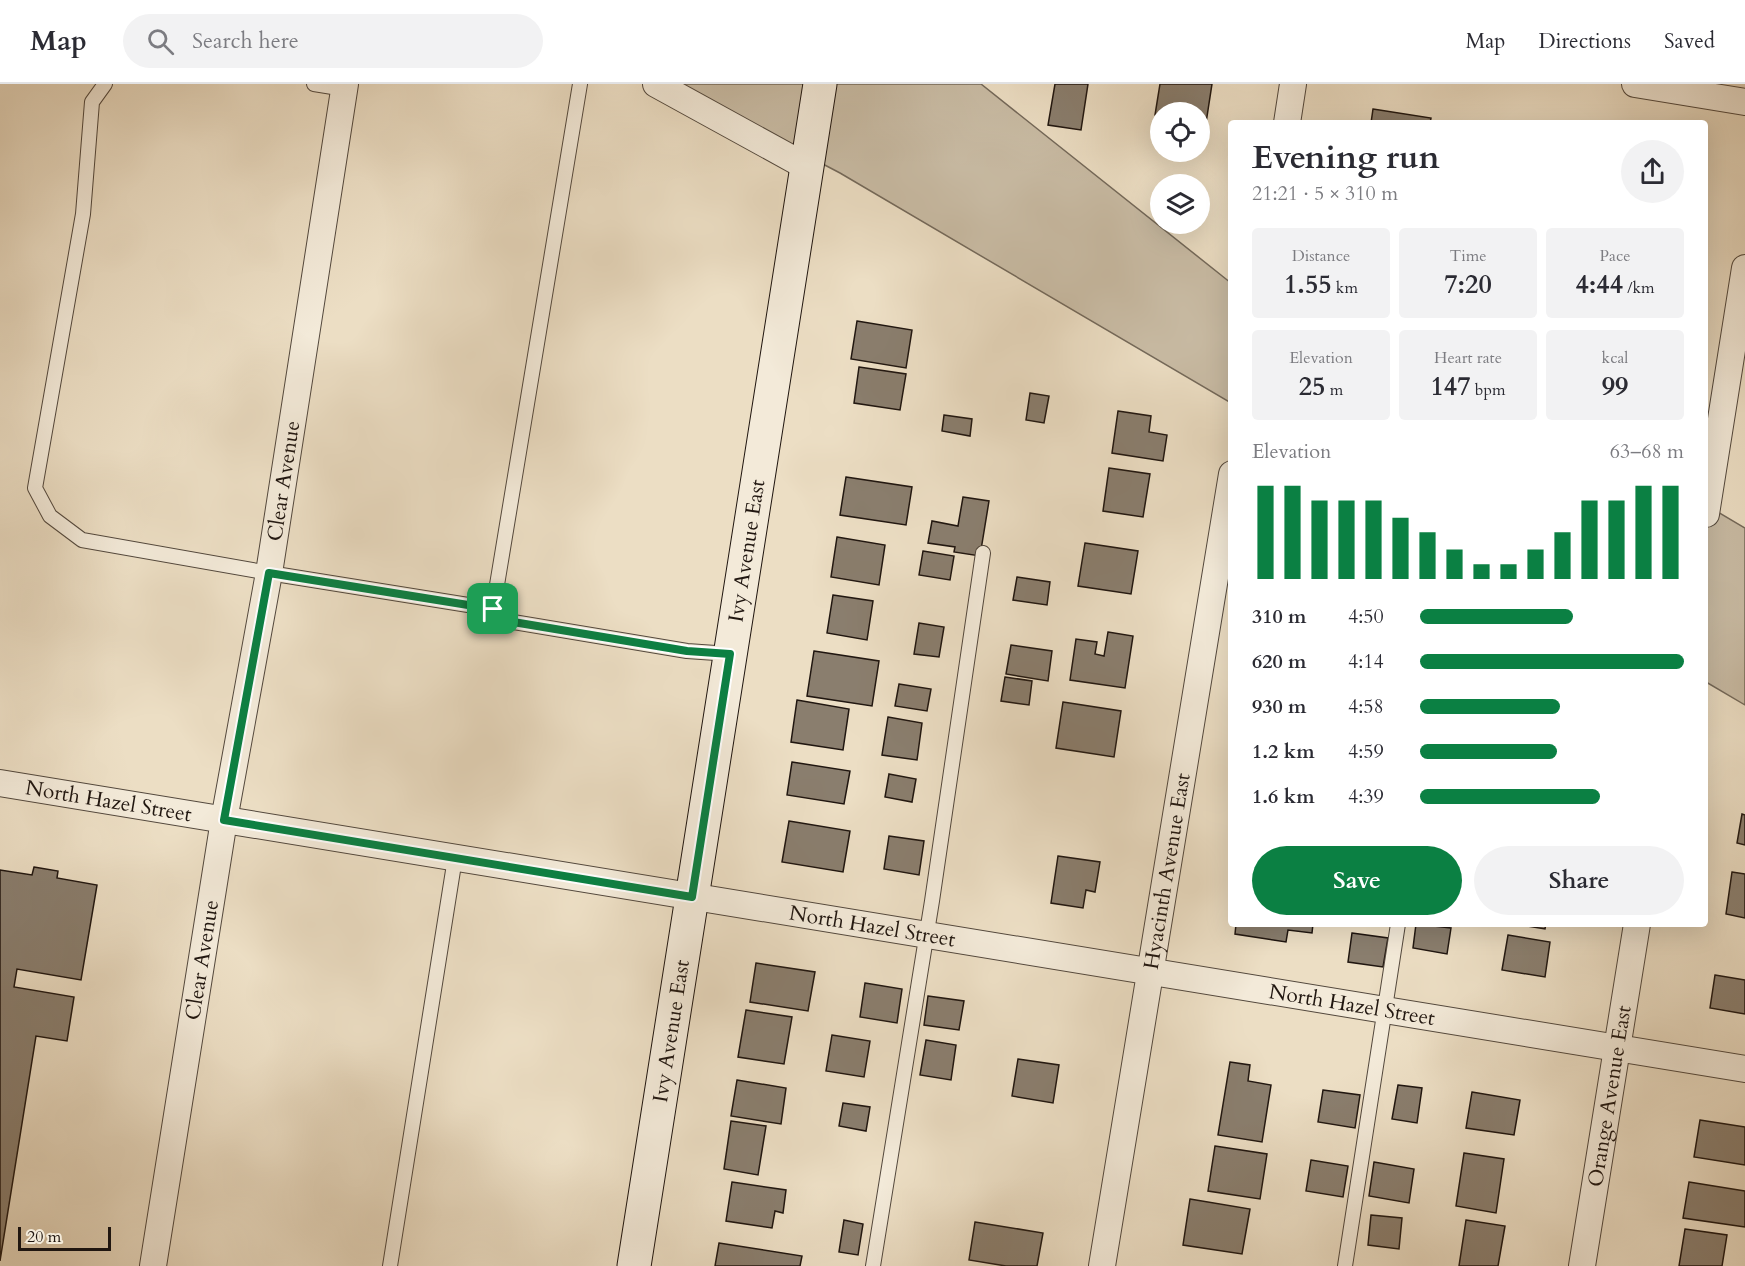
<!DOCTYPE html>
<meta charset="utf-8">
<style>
:root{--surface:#fff;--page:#f2f2f3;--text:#2b2b33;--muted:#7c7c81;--line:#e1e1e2;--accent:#0b8043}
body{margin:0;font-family:Cardo,serif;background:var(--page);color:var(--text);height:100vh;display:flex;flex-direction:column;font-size:22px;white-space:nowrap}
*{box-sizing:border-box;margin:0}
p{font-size:20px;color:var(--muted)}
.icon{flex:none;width:33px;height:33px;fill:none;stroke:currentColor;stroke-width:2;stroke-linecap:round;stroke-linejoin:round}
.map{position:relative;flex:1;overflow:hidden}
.drawer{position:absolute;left:1228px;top:36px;width:480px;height:807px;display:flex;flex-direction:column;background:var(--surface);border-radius:6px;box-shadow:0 6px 24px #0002}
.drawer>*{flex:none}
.buttons{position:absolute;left:1150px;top:18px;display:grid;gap:12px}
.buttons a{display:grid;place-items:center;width:60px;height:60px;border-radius:50%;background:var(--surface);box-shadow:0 6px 24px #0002;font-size:30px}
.scale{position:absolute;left:18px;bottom:15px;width:93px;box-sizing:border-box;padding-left:6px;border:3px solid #201610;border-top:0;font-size:16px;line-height:21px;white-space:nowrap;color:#201610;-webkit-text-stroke:4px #f3ead9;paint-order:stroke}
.pin{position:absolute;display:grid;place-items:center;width:51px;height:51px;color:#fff;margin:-26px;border-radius:12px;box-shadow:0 3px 9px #0006}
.round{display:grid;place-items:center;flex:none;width:63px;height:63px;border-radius:32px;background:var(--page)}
.headline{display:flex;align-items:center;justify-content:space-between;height:102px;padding:0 24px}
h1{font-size:33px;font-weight:700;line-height:45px}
.stats{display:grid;grid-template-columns:repeat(3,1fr);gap:9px;height:102px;padding:6px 24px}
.stats div{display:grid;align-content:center;border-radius:6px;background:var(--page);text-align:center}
.stats b{font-size:26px;font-weight:700}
.stats small{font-size:16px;font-weight:400}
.stats p{font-size:16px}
.chart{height:168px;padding:12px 24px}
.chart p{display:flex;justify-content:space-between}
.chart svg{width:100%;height:108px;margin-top:6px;stroke:var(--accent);stroke-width:6}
.primary-button{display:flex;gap:12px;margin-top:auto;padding:12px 24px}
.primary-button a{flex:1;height:69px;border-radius:36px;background:var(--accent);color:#fff;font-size:24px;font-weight:700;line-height:69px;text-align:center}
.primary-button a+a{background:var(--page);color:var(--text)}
ul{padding:0 24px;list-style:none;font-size:20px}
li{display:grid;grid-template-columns:96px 72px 1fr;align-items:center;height:45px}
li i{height:15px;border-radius:8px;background:var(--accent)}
header{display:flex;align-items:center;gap:36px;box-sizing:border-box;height:84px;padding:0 30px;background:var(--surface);border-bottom:2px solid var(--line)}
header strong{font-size:28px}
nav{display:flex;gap:33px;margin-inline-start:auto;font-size:21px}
.search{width:420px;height:54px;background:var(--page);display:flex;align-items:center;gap:15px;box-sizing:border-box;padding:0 21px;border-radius:33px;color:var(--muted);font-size:22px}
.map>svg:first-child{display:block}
.green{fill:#c9bca5;stroke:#74695a;stroke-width:1.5}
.building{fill:#8a7e6e;stroke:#201610;stroke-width:1.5}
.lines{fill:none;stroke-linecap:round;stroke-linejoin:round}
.lane-casing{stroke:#53483d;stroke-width:16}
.street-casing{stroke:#53483d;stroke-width:28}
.secondary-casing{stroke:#201610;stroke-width:35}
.lane{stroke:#f3ead9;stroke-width:14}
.street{stroke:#f3ead9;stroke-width:26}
.secondary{stroke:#f3ead9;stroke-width:33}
.route-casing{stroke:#fff;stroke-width:12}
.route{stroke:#0b8043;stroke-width:8}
.labels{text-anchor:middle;stroke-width:4.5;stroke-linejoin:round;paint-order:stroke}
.street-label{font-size:21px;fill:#201610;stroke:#f3ead9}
</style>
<header>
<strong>Map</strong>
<div class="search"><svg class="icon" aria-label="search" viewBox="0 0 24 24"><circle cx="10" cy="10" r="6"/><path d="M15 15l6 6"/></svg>Search here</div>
<nav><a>Map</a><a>Directions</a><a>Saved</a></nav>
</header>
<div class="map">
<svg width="1745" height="1182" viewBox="0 0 1745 1182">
<rect width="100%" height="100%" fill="#ecdec4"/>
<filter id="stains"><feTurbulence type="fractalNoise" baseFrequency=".00333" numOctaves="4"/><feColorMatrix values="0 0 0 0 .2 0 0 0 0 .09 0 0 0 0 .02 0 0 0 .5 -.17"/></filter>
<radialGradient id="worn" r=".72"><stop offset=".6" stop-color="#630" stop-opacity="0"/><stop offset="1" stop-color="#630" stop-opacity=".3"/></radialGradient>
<g class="green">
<polygon points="670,0 981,0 1231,199 1231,319 840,89"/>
<polygon points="1706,421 1745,444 1745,621 1706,598"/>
</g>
<g class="building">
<polygon points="1055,0 1088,0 1081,46 1048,41"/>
<polygon points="1160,0 1212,0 1206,39 1200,38 1200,28 1161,28 1161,32 1155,31"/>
<polygon points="1373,25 1431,34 1430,39 1371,39"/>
<polygon points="857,237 912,246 906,284 851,275"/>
<polygon points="859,283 906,290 900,326 854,319"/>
<polygon points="1030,309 1049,312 1044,339 1026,336"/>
<polygon points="1118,327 1151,332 1149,348 1167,351 1163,377 1112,369"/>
<polygon points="944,331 972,335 970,352 942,347"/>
<polygon points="1109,384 1150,390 1143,433 1103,427"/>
<polygon points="846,393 912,403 906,441 840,431"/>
<polygon points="963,413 989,417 980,472 954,468 955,463 928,459 932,437 958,442"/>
<polygon points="837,453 885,461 879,501 831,493"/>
<polygon points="1085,459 1138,467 1131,510 1078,502"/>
<polygon points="923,467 954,472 950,496 919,491"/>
<polygon points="1017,493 1050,498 1047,521 1013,516"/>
<polygon points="833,511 873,517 867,556 827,549"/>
<polygon points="919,539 944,543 939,573 914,570"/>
<polygon points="1108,548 1133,552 1125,604 1070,596 1076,555 1097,558 1095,570 1104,572"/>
<polygon points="1011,561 1052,567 1048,597 1006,590"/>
<polygon points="814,567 879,577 872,622 807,612"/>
<polygon points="1005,593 1032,597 1029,621 1001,617"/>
<polygon points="899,600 931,605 927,627 895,622"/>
<polygon points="797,616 849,625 843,666 791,658"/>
<polygon points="1063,618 1121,627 1114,673 1056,664"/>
<polygon points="888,633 922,639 917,676 882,671"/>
<polygon points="792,678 850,687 844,720 787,711"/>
<polygon points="889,690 916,695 912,718 885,713"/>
<polygon points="1742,730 1745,731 1745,761 1737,759"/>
<polygon points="789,737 850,747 843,788 782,778"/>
<polygon points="889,752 924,757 919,791 884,785"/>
<polygon points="1058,772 1100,778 1095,808 1086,806 1083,824 1051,819"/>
<polygon points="34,783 58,787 57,794 97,801 81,896 17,885 14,903 74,913 67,957 36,952 0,1177 0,786 32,791"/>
<polygon points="1732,788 1745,790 1745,834 1726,830"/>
<polygon points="1236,840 1313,840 1312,849 1288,846 1286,858 1235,850"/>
<polygon points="1416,840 1451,844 1447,870 1413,864"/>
<polygon points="1515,840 1546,840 1545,845"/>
<polygon points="1352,849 1388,854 1383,883 1348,878"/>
<polygon points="1508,851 1550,858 1545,893 1502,886"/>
<polygon points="756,879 815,888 808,927 750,918"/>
<polygon points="1715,891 1745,896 1745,930 1710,924"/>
<polygon points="865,899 902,905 897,939 860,933"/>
<polygon points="928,912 964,917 959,946 924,941"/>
<polygon points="746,926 792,933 784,980 738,973"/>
<polygon points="832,951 870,957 864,993 826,987"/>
<polygon points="926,956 956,961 951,996 920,991"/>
<polygon points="1018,975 1059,981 1053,1019 1012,1012"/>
<polygon points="1230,978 1250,981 1248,997 1271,1001 1262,1058 1218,1051"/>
<polygon points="737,996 786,1004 781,1040 731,1032"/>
<polygon points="1398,1001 1422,1004 1417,1039 1392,1035"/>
<polygon points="1323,1006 1360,1011 1355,1044 1318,1038"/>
<polygon points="1472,1008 1520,1016 1514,1051 1466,1044"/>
<polygon points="843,1019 870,1023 866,1047 839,1042"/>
<polygon points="1700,1036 1745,1043 1745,1081 1694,1073"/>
<polygon points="731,1037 766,1042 758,1091 724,1085"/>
<polygon points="1215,1062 1267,1070 1260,1115 1208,1107"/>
<polygon points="1464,1069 1504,1075 1496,1129 1456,1122"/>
<polygon points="1311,1076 1348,1082 1343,1113 1306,1107"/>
<polygon points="1374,1078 1414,1085 1409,1119 1369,1112"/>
<polygon points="732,1098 786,1106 783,1129 775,1127 772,1144 726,1137"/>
<polygon points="1689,1098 1745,1107 1745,1143 1683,1134"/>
<polygon points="1190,1115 1250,1125 1242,1170 1183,1161"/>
<polygon points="1371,1131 1402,1134 1399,1165 1368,1161"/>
<polygon points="844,1136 863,1140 858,1171 839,1168"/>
<polygon points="1466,1136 1505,1142 1498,1182 1459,1182"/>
<polygon points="975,1138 1043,1149 1037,1182 1006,1182 969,1176"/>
<polygon points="1685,1145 1727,1151 1722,1182 1679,1182"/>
<polygon points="719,1159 802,1172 800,1182 715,1182"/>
</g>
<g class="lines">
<g class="lane-casing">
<g id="lane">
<polyline points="105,0 92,18 83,130 35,404 50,432 82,456 269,489 493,525 507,537 687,567 730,570"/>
<polyline points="314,0 345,5"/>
<polyline points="493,525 580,0"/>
<polyline points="390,1182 455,774"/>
<polyline points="873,1182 932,817 983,469"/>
<polyline points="1345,1182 1398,840"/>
</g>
</g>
<g class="street-casing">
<g id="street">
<polyline points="656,0 807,83"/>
<polyline points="1635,0 1745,18"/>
<polyline points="1287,39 1293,0"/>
<polyline points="1706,430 1745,184"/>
<path id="s1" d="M0 699 1745 985"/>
<path id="s2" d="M153 1182 224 736 269 489 345 0"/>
<path id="s3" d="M1102 1182 1232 390"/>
<path id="s4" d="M1582 1182 1637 840"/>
</g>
</g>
<g class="secondary-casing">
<g id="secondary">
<path id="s5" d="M634 1182 820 0"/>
</g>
</g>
<use href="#lane" class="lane"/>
<use href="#street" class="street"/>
<use href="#secondary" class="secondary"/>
</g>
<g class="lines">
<g class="route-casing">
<polygon id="route" points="269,489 493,525 507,537 687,567 730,570 692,813 224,736"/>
</g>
<use href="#route" class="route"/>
</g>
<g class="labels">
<g class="street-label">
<text dy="7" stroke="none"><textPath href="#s2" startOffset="796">Clear Avenue</textPath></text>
<text dy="7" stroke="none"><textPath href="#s5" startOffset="724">Ivy Avenue East</textPath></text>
<text dy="7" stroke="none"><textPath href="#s1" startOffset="110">North Hazel Street</textPath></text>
<text dy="7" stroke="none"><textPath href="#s3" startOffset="400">Hyacinth Avenue East</textPath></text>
<text dy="7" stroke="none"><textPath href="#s1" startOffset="884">North Hazel Street</textPath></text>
<text dy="7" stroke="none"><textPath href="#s2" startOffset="310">Clear Avenue</textPath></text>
<text dy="7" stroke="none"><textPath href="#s1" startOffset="1370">North Hazel Street</textPath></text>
<text dy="7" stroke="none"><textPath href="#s5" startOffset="238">Ivy Avenue East</textPath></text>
<text dy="7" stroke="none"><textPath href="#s4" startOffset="172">Orange Avenue East</textPath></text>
</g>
</g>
<rect width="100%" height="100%" filter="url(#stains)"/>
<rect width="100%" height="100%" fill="url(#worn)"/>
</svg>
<div class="buttons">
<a><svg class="icon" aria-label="locate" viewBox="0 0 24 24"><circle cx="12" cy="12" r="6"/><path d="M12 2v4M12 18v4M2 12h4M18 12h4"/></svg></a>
<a><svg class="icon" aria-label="layers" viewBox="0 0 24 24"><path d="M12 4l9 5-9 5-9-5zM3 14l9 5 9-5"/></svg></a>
</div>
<div class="scale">20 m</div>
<div class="pin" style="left:493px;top:525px;background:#1e9e55"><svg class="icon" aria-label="arrive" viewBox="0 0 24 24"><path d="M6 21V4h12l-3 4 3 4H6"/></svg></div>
<section class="drawer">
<div class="headline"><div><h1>Evening run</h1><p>21:21 · 5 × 310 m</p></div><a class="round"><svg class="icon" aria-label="share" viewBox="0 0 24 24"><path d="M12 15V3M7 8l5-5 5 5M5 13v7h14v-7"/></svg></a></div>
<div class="stats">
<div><p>Distance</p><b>1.55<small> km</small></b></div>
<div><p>Time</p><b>7:20</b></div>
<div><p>Pace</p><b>4:44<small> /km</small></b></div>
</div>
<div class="stats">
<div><p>Elevation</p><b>25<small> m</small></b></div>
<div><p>Heart rate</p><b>147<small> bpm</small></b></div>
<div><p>kcal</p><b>99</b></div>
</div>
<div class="chart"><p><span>Elevation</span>63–68 m</p>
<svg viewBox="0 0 160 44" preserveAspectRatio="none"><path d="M5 44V6M15 44V6M25 44V12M35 44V12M45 44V12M55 44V19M65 44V25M75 44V32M85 44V38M95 44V38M105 44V32M115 44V25M125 44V12M135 44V12M145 44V6M155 44V6"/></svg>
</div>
<ul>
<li><b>310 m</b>4:50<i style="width:58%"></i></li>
<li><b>620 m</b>4:14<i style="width:100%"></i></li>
<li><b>930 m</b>4:58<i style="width:53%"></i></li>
<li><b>1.2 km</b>4:59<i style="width:52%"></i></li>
<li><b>1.6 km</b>4:39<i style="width:68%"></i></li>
</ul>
<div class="primary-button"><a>Save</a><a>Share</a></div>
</section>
</div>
